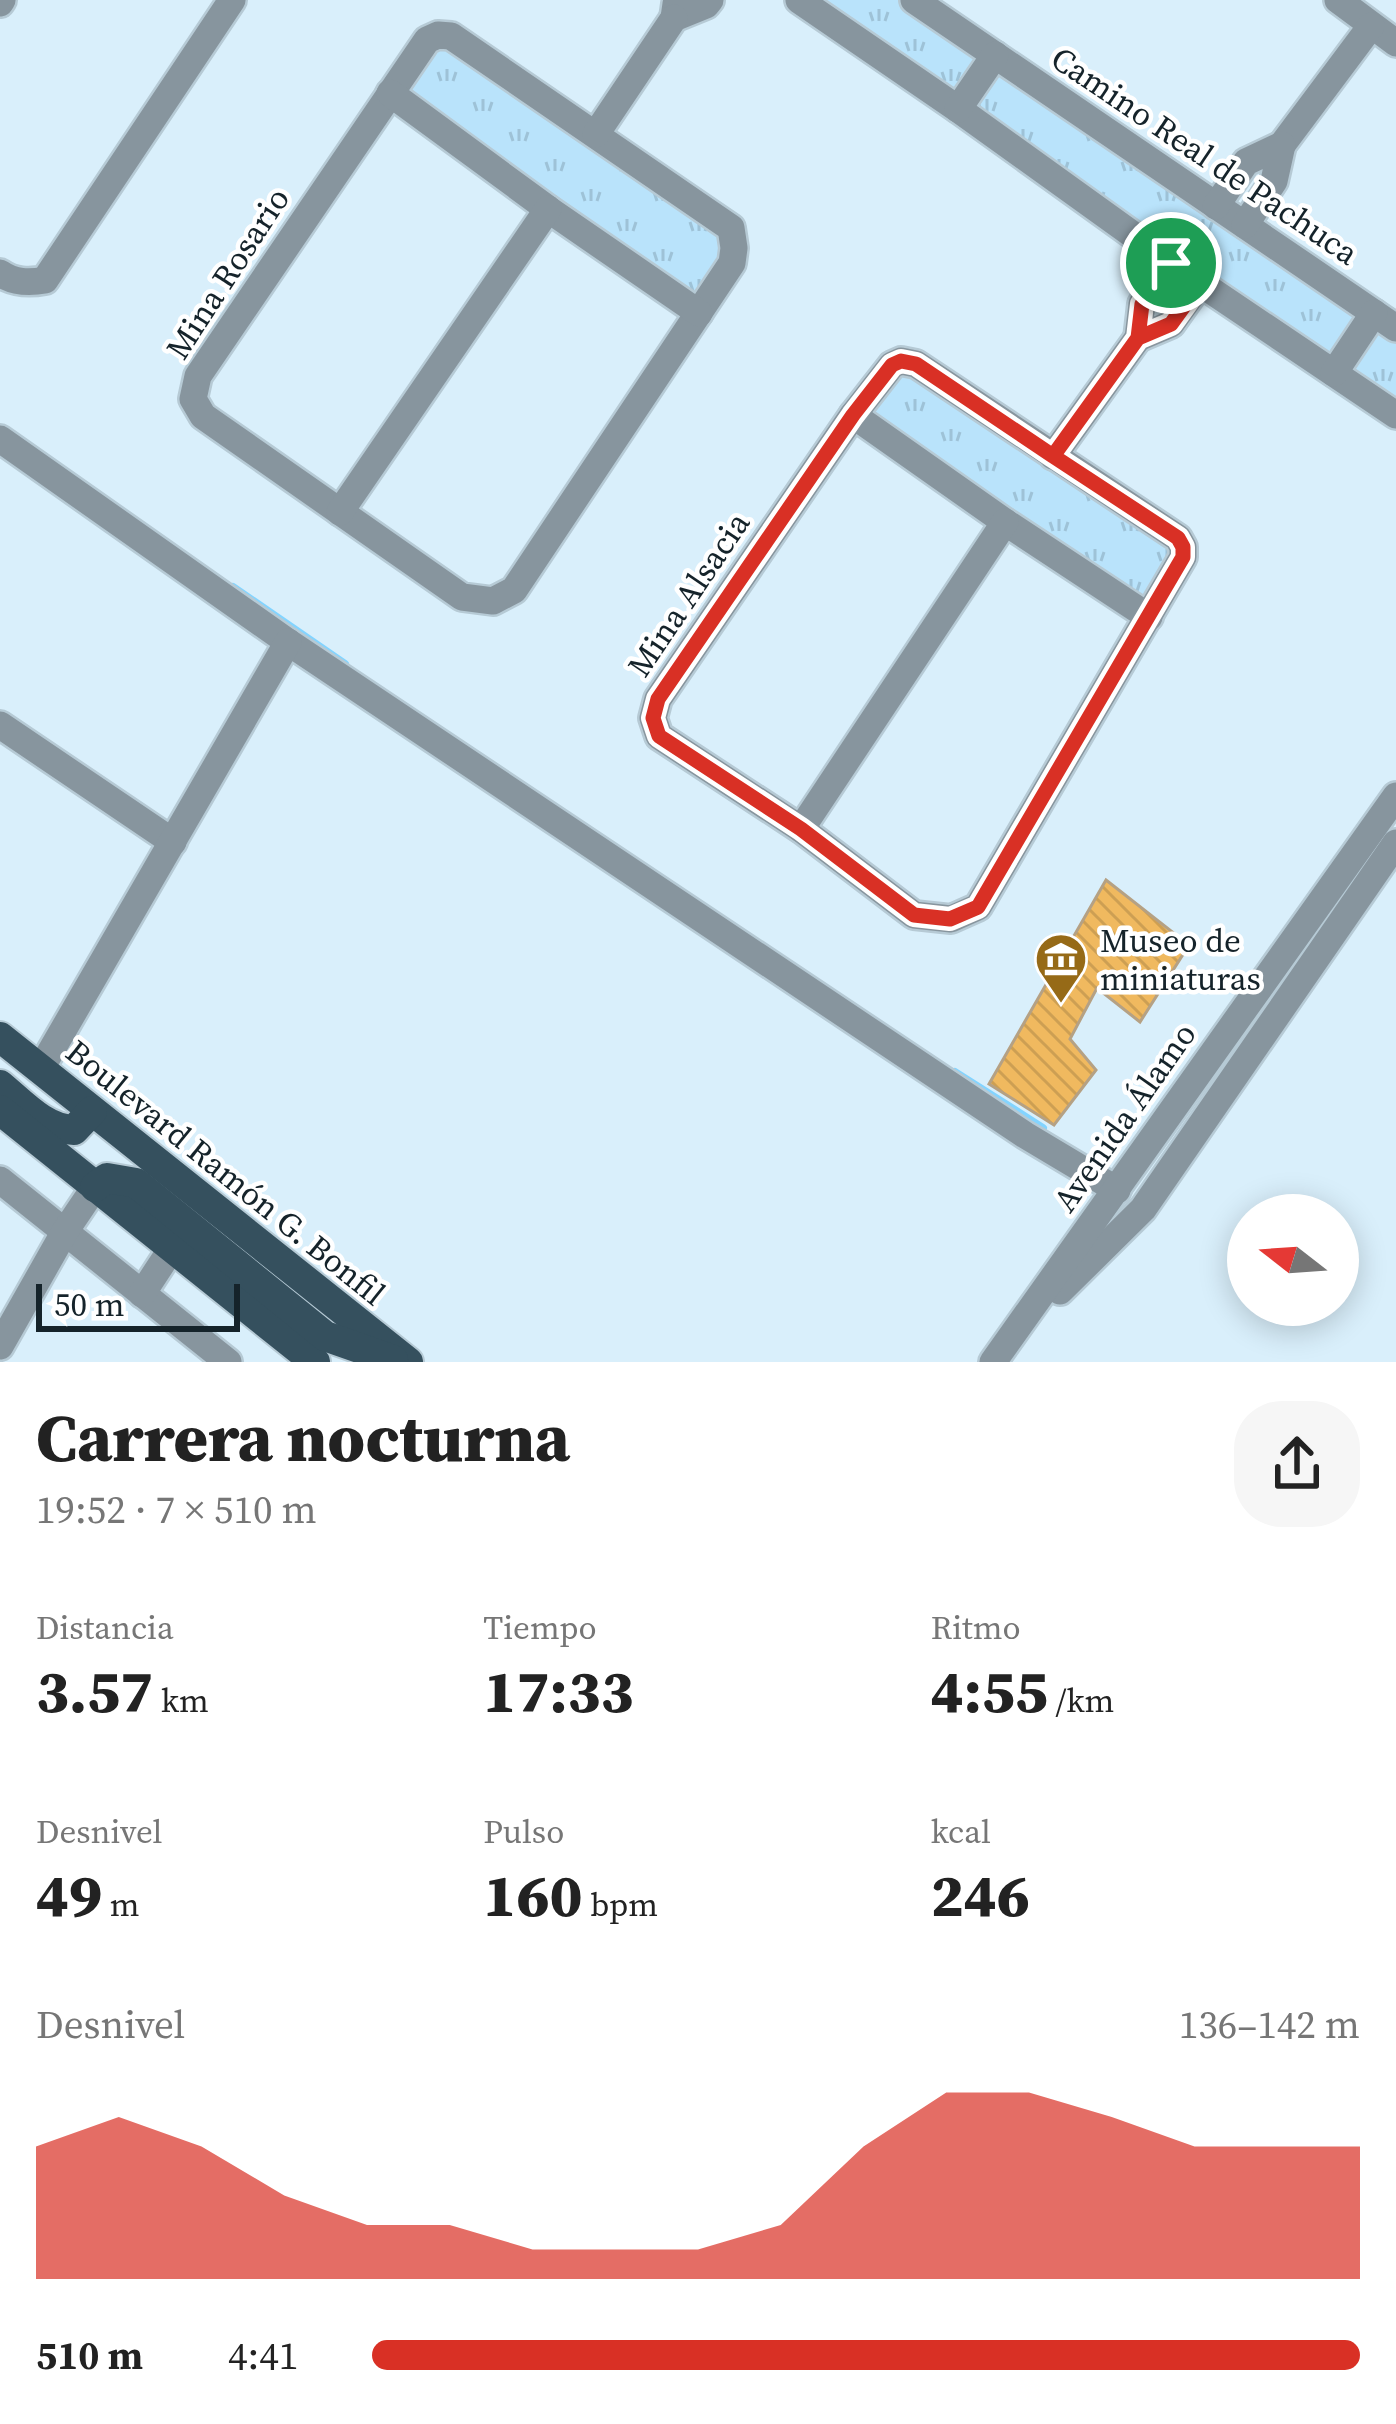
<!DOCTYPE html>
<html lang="es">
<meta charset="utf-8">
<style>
:root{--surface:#fff;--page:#f6f6f6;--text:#222;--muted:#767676;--accent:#d93025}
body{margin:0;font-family:"Source Serif 4",serif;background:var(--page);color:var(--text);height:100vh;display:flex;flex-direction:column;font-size:45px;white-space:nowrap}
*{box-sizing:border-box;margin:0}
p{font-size:39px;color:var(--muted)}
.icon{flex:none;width:66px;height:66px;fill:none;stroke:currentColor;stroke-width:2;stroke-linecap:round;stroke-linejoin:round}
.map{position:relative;height:1362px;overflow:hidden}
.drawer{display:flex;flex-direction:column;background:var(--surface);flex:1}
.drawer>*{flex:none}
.needle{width:78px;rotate:287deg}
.fabs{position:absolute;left:1227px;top:1194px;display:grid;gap:24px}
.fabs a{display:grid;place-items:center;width:132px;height:132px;border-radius:50%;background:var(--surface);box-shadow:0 6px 30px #0003;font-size:60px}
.scale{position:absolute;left:36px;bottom:30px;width:204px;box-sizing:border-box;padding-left:12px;border:6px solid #15232a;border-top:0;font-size:33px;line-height:42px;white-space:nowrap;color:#15232a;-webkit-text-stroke:9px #fff;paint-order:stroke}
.pin{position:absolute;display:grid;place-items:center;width:102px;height:102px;color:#fff;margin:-51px;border:6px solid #fff;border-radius:50%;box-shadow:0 3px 12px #0007}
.round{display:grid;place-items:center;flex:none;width:126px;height:126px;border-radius:48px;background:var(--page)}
.overview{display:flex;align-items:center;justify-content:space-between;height:204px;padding:0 36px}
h1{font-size:66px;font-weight:800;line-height:90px}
.stats{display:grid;grid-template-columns:repeat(3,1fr);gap:18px;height:204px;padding:12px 36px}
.stats div{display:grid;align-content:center}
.stats b{font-size:60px;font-weight:800}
.stats small{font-size:33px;font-weight:400}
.stats p{font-size:33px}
.chart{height:336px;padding:24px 36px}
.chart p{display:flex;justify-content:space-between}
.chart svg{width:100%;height:216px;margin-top:12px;fill:var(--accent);opacity:.7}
ul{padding:0 36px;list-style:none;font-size:39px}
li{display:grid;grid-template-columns:192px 144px 1fr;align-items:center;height:90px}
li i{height:30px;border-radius:15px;background:var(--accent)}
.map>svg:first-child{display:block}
.grass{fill:url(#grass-tufts)}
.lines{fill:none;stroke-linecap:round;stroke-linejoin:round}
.stream{stroke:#83d4ff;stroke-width:8}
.building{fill:url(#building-back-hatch);stroke:#b5a184;stroke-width:3}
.minor-casing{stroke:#b6cad5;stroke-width:32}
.major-casing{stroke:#b6cad5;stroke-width:34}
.minor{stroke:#87959e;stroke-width:27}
.major{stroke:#35505e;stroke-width:30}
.route-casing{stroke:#fff;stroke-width:24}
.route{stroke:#d93025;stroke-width:15}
.labels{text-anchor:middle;stroke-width:9;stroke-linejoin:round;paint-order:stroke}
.street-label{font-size:33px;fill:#15232a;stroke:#fff}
.poi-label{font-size:33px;fill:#15232a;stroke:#fff;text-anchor:start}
</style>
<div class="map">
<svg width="1396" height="1362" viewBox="0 0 1396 1362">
<defs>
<pattern id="grass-tufts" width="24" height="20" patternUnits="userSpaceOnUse" patternTransform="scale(3)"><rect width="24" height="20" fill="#b9e3fb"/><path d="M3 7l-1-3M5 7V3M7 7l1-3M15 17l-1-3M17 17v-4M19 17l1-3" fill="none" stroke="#9ec2d7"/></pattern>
<pattern id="building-back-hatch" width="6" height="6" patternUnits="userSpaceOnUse" patternTransform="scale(3)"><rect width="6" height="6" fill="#f0b95f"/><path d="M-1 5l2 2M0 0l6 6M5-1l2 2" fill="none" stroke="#cd9f53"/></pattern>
</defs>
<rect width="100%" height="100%" fill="#d9effb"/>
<g class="grass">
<polygon points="799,0 914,0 1396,328 1396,415"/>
<polygon points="441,46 732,247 696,297 407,94"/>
<polygon points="906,367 1174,548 1142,605 866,415"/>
</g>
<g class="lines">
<g class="stream">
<polyline points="233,587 345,664"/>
<polyline points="955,1072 1043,1128"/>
</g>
</g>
<polygon class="building" points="1106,880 1189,945 1140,1022 1097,988 1070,1039 1096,1070 1054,1125 989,1084"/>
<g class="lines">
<g class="minor-casing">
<g id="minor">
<polyline points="799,0 958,109 1200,283 1396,415"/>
<polyline points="914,0 1396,328"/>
<polyline points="1338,0 1396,43"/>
<polyline points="0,3 2,0"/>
<polyline points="676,4 674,18 706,5 710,0"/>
<polygon points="438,35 451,36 731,228 734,248 732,263 514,590 493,601 462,597 203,416 193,399 198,376 427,40"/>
<polyline points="390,93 548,209 699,313"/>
<polyline points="958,109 995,55"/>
<polyline points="596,134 674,18"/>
<polyline points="1282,145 1371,26"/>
<polyline points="1216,206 1246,162 1282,145 1274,181 1245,225"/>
<polyline points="1171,263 1142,304 1138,338 1171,324 1200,283"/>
<path d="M0 273C14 283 29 283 45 280L232 0"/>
<polygon points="901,361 916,364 1178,538 1183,547 1183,557 978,907 951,919 914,915 801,829 659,736 653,718 658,699 853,415 892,365"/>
<polyline points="1334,373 1374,313"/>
<polyline points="853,415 1005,522 1149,617"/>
<polyline points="0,439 288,642 1025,1135 1117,1190"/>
<polyline points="1053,456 1138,338"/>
<polyline points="340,512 548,209"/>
<polyline points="0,725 173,842"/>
<polyline points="801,829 1005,522"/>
<polyline points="40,1070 288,642"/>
<polyline points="0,1180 228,1362"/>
<polyline points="1060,1291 1143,1209 1396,843"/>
<polyline points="142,1294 172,1248"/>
<polyline points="0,1346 64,1233 95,1187"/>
<polyline points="993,1362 1396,796"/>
</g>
</g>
<g class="major-casing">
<g id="major">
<polyline points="0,1037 408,1362"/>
<path d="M0 1085C22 1103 44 1129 74 1130L92 1111"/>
<polyline points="0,1110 315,1362"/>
<polyline points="95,1187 107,1178 136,1183 325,1336 393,1360"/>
</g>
</g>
<use href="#minor" class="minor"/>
<use href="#major" class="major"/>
</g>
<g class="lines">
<g class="route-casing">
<polyline id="route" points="1171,263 1142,304 1138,338 1053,456 916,364 901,361 892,365 853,415 658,699 653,718 659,736 801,829 914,915 950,919 978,907 1183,557 1183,547 1178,538 1053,456 1138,338 1171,324 1200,284 1171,263"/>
</g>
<use href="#route" class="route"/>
</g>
<defs>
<g id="museum-pin" transform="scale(2.7)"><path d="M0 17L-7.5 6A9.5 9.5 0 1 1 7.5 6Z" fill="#966a17" stroke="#fff"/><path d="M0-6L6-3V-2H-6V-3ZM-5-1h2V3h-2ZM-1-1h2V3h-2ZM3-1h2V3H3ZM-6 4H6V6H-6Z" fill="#fff"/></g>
</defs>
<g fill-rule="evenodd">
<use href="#museum-pin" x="1061" y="959"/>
</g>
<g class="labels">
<g class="street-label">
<text transform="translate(1205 155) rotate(34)" y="12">Camino Real de Pachuca</text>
<text transform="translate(227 273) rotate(-57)" y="12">Mina Rosario</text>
<text transform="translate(688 594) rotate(-56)" y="12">Mina Alsacia</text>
<text transform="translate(1124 1117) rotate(-55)" y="12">Avenida Álamo</text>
<text transform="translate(226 1172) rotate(39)" y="12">Boulevard Ramón G. Bonfil</text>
</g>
<g class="poi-label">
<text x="1100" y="952">Museo de<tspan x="1100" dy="38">miniaturas</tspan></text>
</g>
</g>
</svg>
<div class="fabs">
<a><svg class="needle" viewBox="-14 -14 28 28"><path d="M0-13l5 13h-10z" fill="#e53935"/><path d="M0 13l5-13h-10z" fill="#767676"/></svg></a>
</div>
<div class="scale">50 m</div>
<div class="pin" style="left:1171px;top:263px;background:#1e9e55"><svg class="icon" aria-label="arrive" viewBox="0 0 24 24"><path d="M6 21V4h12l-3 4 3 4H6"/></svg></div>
</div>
<section class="drawer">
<div class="overview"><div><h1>Carrera nocturna</h1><p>19:52 · 7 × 510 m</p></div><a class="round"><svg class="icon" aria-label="share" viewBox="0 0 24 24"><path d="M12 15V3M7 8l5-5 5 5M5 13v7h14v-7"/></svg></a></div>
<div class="stats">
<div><p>Distancia</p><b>3.57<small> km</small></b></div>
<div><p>Tiempo</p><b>17:33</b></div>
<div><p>Ritmo</p><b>4:55<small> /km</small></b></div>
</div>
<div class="stats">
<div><p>Desnivel</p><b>49<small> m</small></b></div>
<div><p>Pulso</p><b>160<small> bpm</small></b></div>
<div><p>kcal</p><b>246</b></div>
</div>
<div class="chart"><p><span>Desnivel</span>136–142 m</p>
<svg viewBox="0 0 160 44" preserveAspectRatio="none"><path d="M0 44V17L10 11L20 17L30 27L40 33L50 33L60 38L70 38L80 38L90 33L100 17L110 6L120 6L130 11L140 17L150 17L160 17V44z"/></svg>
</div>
<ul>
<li><b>510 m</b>4:41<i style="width:100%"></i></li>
</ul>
</section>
